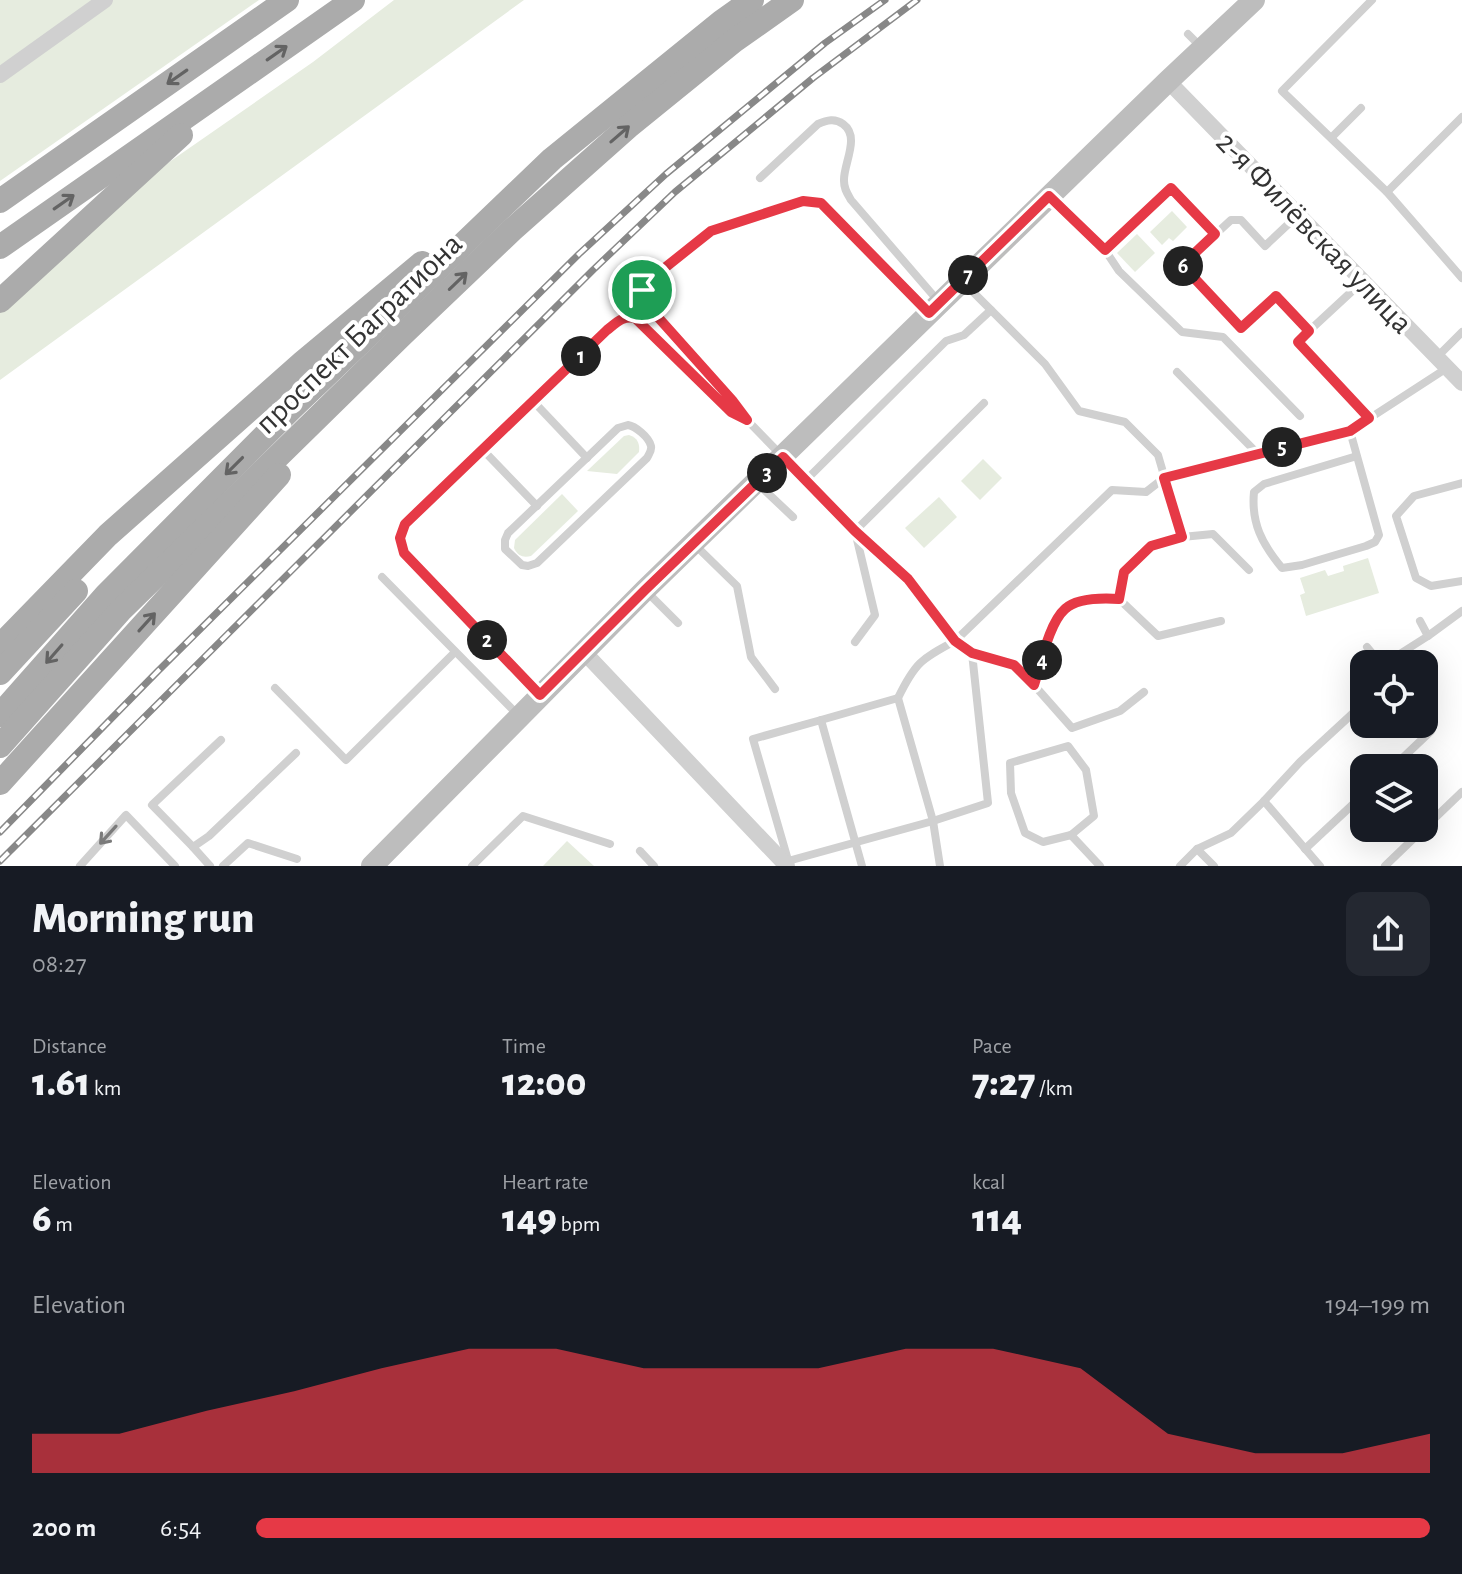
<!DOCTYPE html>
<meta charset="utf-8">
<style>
:root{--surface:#171b24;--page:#242831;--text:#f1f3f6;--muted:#9ea1a6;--accent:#e63946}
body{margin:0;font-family:"Alegreya Sans",sans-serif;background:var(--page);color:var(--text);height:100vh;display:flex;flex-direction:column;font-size:30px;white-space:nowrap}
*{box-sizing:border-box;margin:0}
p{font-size:26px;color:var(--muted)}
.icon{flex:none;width:44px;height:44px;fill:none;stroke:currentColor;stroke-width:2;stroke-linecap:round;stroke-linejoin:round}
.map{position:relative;height:866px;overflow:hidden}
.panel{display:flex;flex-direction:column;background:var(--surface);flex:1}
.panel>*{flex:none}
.tools{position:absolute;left:1350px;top:650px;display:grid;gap:16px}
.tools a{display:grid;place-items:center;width:88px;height:88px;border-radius:16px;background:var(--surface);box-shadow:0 8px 32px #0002;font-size:40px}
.pin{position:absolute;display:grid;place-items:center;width:68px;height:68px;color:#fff;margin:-34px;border:4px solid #fff;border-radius:50%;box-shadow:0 2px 8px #0007}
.km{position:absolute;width:40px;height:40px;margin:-20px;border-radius:50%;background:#222;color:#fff;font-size:22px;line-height:40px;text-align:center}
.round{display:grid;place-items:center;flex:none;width:84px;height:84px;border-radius:16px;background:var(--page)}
.headline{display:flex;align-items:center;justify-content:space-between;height:136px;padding:0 32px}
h1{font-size:44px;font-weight:800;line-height:60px}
.figures{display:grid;grid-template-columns:repeat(3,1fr);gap:12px;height:136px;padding:8px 32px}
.figures div{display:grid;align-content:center}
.figures b{font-size:40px;font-weight:800}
.figures small{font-size:22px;font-weight:400}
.figures p{font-size:22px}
.chart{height:224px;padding:16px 32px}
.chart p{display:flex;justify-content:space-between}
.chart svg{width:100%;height:144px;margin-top:8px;fill:var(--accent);opacity:.7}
ul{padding:0 32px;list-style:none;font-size:26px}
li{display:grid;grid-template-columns:128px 96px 1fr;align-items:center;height:60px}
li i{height:20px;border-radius:10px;background:var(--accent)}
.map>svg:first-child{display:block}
.green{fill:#e6ecdf}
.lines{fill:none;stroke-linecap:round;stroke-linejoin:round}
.lane{stroke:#d0d0d0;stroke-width:8}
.street{stroke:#d0d0d0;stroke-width:16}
.secondary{stroke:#bdbdbd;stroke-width:22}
.primary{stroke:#ababab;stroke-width:24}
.rail-casing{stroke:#888;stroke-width:7}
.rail{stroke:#fff;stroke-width:4;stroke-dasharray:12;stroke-linecap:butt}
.oneway{stroke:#636363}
.oneway2{stroke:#7a7a7a}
.route-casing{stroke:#fff;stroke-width:16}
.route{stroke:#e63946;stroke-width:10}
.labels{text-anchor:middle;stroke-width:8;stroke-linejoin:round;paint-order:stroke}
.street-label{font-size:32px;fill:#333;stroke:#fff}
</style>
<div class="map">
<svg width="1462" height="866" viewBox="0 0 1462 866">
<rect width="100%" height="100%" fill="#fff"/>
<g class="green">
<polygon points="0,0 259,0 0,181"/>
<polygon points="394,0 524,0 0,380 0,312 139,183 313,62"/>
<polygon points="1172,211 1187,227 1173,241 1169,238 1162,245 1150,232"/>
<polygon points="1137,234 1155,253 1135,272 1117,253"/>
<path d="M629 435C638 438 640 444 639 452L617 474 587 471 624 436Z"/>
<polygon points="983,459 1002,478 980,500 961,481"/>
<path d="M562 494 578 511 531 556C523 558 518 556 514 548L515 540Z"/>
<polygon points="939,497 957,517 924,548 905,528"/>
<polygon points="1368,558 1379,593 1306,616 1300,595 1305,593 1300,578 1325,570 1328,576 1344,571 1343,566"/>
<polygon points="567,841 594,866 543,866"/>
</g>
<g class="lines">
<g class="lane">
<polyline points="1372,0 1282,91 1387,192 1462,278"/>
<polyline points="1188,34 1201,47"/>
<polyline points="1332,137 1361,108"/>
<path d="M760 178 818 124C827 120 835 118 843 124 861 137 843 164 844 181 844 189 847 193 851 200L939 302"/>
<polyline points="1387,192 1462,117"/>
<polyline points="1052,198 1105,250 1119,271 1182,332 1223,337 1300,416"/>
<polyline points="1298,215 1265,246 1241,220 1231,220 1182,265 1241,328 1276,296 1309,331 1363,281"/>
<polyline points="1105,250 1171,188 1215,234"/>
<polyline points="963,282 1045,364 1079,411 1125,422 1158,455 1182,537"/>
<polyline points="1309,331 1298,342 1369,418"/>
<polyline points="1437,357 1462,332"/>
<polyline points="1177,372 1257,453"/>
<polyline points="533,401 587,458"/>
<polyline points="744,416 732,400 639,296 652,278 707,233 803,201 816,201 826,206 928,313"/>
<path d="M628 425C635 426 649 437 651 446 652 451 649 454 647 458L537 563 528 566 522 565 505 549V540L508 533 618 428Z"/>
<path d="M1350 431 1379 535 1375 542 1366 546 1302 565 1282 568C1262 544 1251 523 1254 492L1264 484 1357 456"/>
<polyline points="483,450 537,506"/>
<polyline points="806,480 946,341 964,335 991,310"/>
<polyline points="757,483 793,517"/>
<polyline points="1462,483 1414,496 1396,516 1416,578 1431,586 1462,581"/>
<polyline points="694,544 737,586 751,657 775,689"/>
<polyline points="382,577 518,715"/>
<polyline points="645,590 678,623"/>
<polyline points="1119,599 1158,636 1221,621"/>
<polyline points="1420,621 1428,636"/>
<polyline points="855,642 875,615 855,531 984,403"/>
<polyline points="1367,647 1381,664"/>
<polyline points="972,653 1014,665 1034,685"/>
<polyline points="1384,664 1428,636 1462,611"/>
<polyline points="275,688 346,760 455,652"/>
<path d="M1144 692 1120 711 1072 728 1034 685C1041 664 1049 623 1065 609 1077 598 1103 598 1119 599L1124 572 1151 546 1182 537 1213 534 1249 570"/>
<path d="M539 695 407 556C399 546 399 535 405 524L607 330C616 323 623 315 635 318L731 412 747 420 855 531 908 579 955 641 972 653 988 803 933 821 788 861 782 860"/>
<polygon points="1068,746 1086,770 1094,816 1071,835 1043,842 1025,833 1011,793 1010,763"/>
<polyline points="1392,768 1431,731"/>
<polyline points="1264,801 1320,866"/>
<polyline points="1071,835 1100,866"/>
<polyline points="193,847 152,805 221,740"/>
<polyline points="1197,849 1214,866"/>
<polyline points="1305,849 1364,794"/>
<polyline points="640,851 654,866"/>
<polyline points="788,860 753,739 821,720"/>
<polyline points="80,866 126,815 175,866"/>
<polyline points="210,866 193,847 209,836 296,753"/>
<polyline points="223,866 248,843 297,859"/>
<polyline points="472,866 523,816 610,844"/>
<polyline points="862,866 821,720 898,698"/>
<path d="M940 866 933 821 898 698C915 663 921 659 955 641L1112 490 1146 492 1164 478 1350 431 1447 368"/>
<polyline points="1180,866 1197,849 1231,833 1264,801 1300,762 1364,703"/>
<polyline points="1385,866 1462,792"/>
</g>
<g class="street">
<polyline points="0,75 105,0"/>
<polyline points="1168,81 1462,383"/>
<polyline points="583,651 787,866"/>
</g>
<polyline class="secondary" points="372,866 645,590 1168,81 1254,0"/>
<g class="primary">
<polyline points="0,201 287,0"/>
<polyline points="0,247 353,0"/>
<polyline points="0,301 181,135"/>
<polyline points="0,646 108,535 302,363 422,263"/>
<polyline points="0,673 76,591"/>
<polyline points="0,715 106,595 292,408 552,159 721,22 752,0"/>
<polyline points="0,746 120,611 402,335 512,230 628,127 734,41 792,0"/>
<polyline points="0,783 279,475"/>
</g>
<g class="rail-casing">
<g id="rail">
<polyline points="0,832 158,671 579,254 666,174 825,43 885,0"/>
<polyline points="0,861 593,270 675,192 813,78 917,0"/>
</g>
</g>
<use href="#rail" class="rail"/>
</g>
<defs><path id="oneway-shaft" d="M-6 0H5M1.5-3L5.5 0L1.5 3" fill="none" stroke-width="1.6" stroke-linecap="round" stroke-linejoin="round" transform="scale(2)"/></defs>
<g class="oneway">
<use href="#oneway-shaft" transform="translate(277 53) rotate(-35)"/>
<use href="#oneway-shaft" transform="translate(177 77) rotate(145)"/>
<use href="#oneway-shaft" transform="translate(620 134) rotate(-41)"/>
<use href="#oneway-shaft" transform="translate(64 202) rotate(-35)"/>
<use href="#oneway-shaft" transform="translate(458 281) rotate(-44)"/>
<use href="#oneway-shaft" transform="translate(234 466) rotate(135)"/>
<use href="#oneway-shaft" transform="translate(147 622) rotate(-48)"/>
<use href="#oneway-shaft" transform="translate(54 654) rotate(131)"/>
</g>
<use class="oneway2" href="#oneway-shaft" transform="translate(108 835) rotate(132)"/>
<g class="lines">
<g class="route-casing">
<path id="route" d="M1171 188 1215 234 1182 265 1241 328 1276 296 1309 331 1298 342 1369 418 1350 431 1164 478 1182 537 1151 546 1124 572 1119 599C1103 598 1077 598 1065 609 1049 623 1041 664 1034 685L1014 665 972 653 955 641 908 579 855 531 783 457 645 590 540 695 404 553 400 538 405 524 607 330C616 323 623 315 635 318L731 412 747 420 732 400 639 296 652 278 711 231 803 201 821 203 929 313 1049 196 1105 250Z"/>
</g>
<use href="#route" class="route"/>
</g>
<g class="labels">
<g class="street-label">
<text transform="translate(1315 232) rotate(46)" y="11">2-я Филёвская улица</text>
<text transform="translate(358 333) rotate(-44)" y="11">проспект Багратиона</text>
</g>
</g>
</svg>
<div class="tools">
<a><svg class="icon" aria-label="locate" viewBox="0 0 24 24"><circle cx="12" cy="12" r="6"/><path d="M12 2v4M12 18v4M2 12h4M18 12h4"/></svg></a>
<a><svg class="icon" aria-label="layers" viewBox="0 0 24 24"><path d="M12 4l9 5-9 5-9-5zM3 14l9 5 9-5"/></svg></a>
</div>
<div class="pin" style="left:642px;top:290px;background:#1e9e55"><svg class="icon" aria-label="arrive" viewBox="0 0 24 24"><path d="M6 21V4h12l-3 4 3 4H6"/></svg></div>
<b class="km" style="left:581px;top:356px">1</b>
<b class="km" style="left:487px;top:640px">2</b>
<b class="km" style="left:767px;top:473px">3</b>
<b class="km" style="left:1042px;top:660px">4</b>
<b class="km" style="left:1282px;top:447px">5</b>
<b class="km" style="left:1183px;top:266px">6</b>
<b class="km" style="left:968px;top:275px">7</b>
</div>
<section class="panel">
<div class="headline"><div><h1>Morning run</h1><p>08:27</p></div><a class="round"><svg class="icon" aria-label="share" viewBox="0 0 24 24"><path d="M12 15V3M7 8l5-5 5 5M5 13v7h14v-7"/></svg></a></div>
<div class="figures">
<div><p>Distance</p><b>1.61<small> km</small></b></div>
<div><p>Time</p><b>12:00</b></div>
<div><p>Pace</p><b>7:27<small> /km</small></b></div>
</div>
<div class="figures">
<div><p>Elevation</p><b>6<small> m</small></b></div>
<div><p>Heart rate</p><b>149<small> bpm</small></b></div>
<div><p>kcal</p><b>114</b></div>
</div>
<div class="chart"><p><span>Elevation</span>194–199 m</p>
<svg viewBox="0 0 160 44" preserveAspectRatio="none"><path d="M0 44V32L10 32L20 25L30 19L40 12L50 6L60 6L70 12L80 12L90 12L100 6L110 6L120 12L130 32L140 38L150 38L160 32V44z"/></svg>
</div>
<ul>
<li><b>200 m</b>6:54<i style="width:100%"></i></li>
</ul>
</section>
